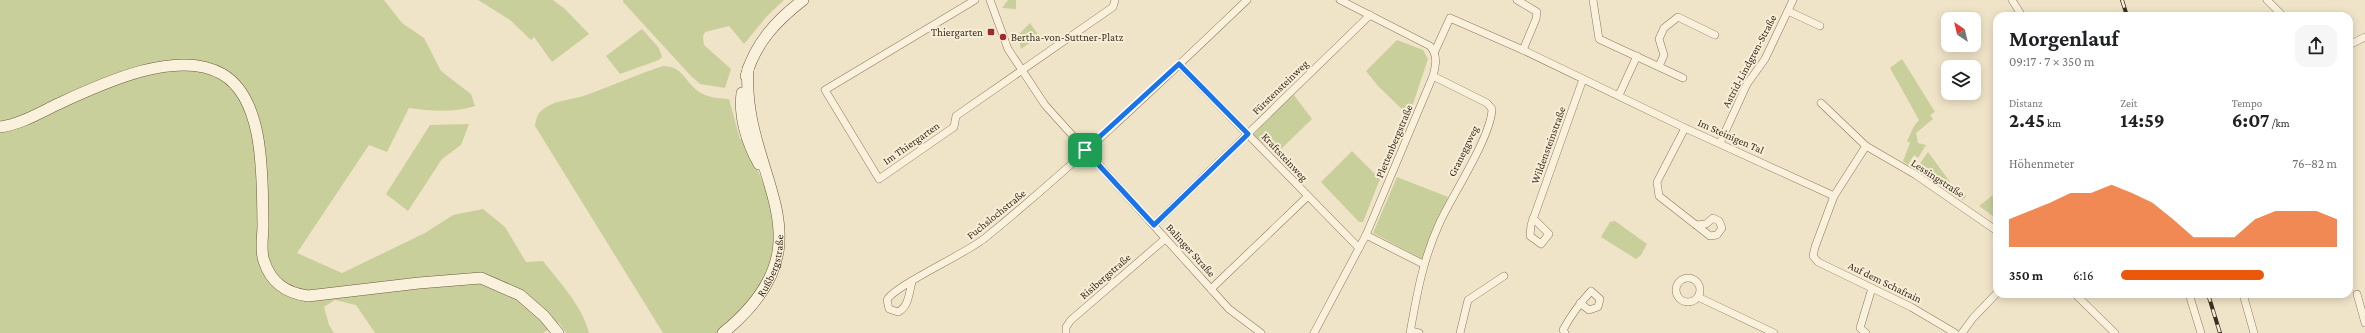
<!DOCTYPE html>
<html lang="de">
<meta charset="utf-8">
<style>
:root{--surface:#fff;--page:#f6f6f6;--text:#202124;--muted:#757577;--accent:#ea580c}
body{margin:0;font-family:"Crimson Pro",serif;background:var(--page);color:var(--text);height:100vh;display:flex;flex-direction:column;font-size:15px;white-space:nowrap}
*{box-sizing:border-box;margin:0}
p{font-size:13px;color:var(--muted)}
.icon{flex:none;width:22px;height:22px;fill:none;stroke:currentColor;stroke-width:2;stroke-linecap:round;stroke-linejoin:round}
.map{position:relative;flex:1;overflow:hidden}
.panel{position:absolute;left:1993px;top:12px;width:360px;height:286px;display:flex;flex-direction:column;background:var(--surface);border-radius:12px;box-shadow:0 2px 10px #0003}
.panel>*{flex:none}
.needle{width:26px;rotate:325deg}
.buttons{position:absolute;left:1941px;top:12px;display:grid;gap:8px}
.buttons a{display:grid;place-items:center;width:40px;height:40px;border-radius:8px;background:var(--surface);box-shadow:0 2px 10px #0003;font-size:20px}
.pin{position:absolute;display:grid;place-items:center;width:34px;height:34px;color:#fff;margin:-17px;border-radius:8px;box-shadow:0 2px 6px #0006}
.round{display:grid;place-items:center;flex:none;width:42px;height:42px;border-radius:12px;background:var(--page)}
.head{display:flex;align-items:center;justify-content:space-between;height:68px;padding:0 16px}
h1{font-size:22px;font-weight:700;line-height:30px}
.figures{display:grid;grid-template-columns:repeat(3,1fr);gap:6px;height:68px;padding:4px 16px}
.figures div{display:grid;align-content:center}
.figures b{font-size:20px;font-weight:700}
.figures small{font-size:11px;font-weight:400}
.figures p{font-size:11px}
.chart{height:112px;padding:8px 16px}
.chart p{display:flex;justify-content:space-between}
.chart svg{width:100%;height:72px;margin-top:4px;fill:var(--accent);opacity:.7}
ul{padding:0 16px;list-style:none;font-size:13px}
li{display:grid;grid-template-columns:64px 48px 1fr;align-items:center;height:30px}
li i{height:10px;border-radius:5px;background:var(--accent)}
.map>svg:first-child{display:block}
.green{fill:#c9cf9b}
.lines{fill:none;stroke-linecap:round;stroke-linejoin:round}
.street-casing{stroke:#8d765c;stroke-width:8}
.secondary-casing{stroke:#6f573f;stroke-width:12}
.street{stroke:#faf1dc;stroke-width:7}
.secondary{stroke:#faf1dc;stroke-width:11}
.rail-casing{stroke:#3d2e20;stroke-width:4}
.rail{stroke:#f7eed8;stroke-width:2.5;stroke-dasharray:8;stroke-linecap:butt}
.route-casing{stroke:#fff;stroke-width:8}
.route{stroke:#1a73e8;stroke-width:5}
.poi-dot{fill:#9e2a2b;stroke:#f7eed8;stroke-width:1.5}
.labels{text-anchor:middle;stroke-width:4;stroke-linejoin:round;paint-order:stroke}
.poi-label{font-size:11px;fill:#3d2e20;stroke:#f7eed8;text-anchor:end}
.street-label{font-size:11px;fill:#3d2e20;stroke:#f7eed8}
</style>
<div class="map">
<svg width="2365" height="333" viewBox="0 0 2365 333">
<rect width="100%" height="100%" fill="#f0e4c8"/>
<g class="green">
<path d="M0 0H384L402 23 424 38 441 71 471 94 475 106C453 113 431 111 409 108L387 152 369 145 297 253 342 273 425 233 453 215 483 209 505 227 526 262 543 261C560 283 582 305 589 333H566L559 323 543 333H375L356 305 335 300 324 307 329 325 334 333H0Z"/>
<polygon points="478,0 553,0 565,9 589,34 552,62 534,37 531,40 510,20"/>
<polygon points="623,0 784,0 767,16 744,44 729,26 705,32 703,37 704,45 731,69 725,88 700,84 691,76 623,2"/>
<polygon points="1008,0 1016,0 1016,9 1002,8"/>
<polygon points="1030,23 1039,36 1021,49 1018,35"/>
<polygon points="642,29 659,48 662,57 659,60 620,74 606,56"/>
<polygon points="1397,40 1423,50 1428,59 1409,116 1378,86 1366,71"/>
<polygon points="1902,59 1935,112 1930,115 1933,119 1916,133 1918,143 1926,145 1918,158 1914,155 1908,165 1903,161 1910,143 1907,141 1914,126 1919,120 1890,68"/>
<path d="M663 66C683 66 685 82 698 91 707 98 718 98 729 99L740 139H743C753 161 766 185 772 209 775 221 775 231 773 243 769 284 747 307 717 333H663L535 126C536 118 538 112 545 108 558 99 574 100 589 94 614 85 638 74 663 66Z"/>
<polygon points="1294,95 1312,119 1276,154 1253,135 1273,113"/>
<polygon points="469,124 461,145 442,159 408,211 386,194 430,125"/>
<polygon points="1352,151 1380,179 1363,222 1359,222 1321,182"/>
<polygon points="1928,152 1959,194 1963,191 1966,196 1963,200 1916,169"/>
<polygon points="1397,177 1448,197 1424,260 1373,233"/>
<polygon points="1997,192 1997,219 1979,206"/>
<polygon points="1615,221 1647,244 1641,255 1636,259 1601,237 1610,222"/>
</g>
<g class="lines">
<g class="street-casing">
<g id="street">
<polyline points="975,0 825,90 879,179 954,127 956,116 1113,7 1115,0"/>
<polyline points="990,0 1008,49 1045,105 1229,309 1261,333"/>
<polyline points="1517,0 1537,12 1536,19 1523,50"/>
<polyline points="1593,0 1599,39 1683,78"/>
<polyline points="2012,0 2022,16"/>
<polyline points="2267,0 2283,16"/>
<polyline points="1788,11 1820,26"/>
<polyline points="2349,45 2365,37"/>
<polyline points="1435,51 1450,18 1523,50 1685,128 1834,196"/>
<polyline points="1179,64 1359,248"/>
<polyline points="1659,66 1664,55 1659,39 1664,28 1678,17 1715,35"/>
<polyline points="1619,95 1637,56"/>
<polyline points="1821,103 1866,146"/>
<polyline points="1685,128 1657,182 1659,196 1710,236 1717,235 1722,228 1719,221 1713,218 1706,224 1696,225"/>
<polyline points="1720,143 1747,84 1765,59 1793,0"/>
<polyline points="1533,218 1549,234 1541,244 1530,236 1531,225 1583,79"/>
<polyline points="1154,225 1370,15"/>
<polyline points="1366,235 1423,264"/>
<circle cx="1688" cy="290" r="12"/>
<path d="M912 282C909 292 909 307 898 312L889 309 887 300C894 286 967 253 985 238 1077 163 1162 81 1247 0"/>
<polyline points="1211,289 1307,197"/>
<polyline points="2075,294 2115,333"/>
<polyline points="2189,294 2201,333"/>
<polyline points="2243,294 2254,333"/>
<polyline points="2357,294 2365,323"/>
<polyline points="1698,297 1774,333"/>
<polyline points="1411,331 1419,333"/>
<polyline points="1066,333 1066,327 1071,320 1165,239"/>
<path d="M1314 333 1366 235 1433 76C1436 65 1438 55 1430 46L1340 0"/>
<path d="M1410 333C1417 293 1423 259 1440 222 1453 194 1491 137 1492 109L1487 103 1433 76"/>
<polyline points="1460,333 1468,300 1504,276"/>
<path d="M1565 333 1563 330C1571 315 1580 303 1591 291L1600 299 1598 307 1589 310 1580 303"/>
<polyline points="1866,333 1860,328 1872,288"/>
<polyline points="1955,333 1911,307 1818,262 1813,256 1815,247 1834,196 1866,146 1916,175 1997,231"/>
<polyline points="1962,333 1973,318 1997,293"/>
</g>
</g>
<g class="secondary-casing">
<g id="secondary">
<path d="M746 76C755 43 777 20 803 0"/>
<path d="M742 93C739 117 747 143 759 164"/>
<path d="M0 127C21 124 39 113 58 104 101 84 177 48 222 74 266 99 262 181 263 225 263 236 260 251 264 261 271 283 286 293 308 296L419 283 481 278 520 295 544 316 558 333"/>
<path id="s1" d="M723 333C837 240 741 177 748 69"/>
</g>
</g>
<use href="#street" class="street"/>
<use href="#secondary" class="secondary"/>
<g class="rail-casing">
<g id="rail">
<polyline points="2122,0 2127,16"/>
<polyline points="2208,294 2220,333"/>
</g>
</g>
<use href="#rail" class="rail"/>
</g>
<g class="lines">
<g class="route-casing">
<polygon id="route" points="1179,64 1248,134 1154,225 1085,150"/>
</g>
<use href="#route" class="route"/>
</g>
<g class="poi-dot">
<rect x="987" y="28" width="8" height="8" rx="2"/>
<circle cx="1003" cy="37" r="4"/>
</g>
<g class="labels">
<g class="poi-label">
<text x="983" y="36">Thiergarten</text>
<text x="1011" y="41" text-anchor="start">Bertha-von-Suttner-Platz</text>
</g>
<g class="street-label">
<text transform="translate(1749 61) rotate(-62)" y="4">Astrid-Lindgren-Straße</text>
<text transform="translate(1280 87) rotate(-44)" y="4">Fürstensteinweg</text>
<text transform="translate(1731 136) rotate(24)" y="4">Im Steinigen Tal</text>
<text transform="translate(1394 141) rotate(-67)" y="4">Plettenbergstraße</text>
<text transform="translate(911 143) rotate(-35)" y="4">Im Thiergarten</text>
<text transform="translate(1548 145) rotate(-70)" y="4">Wildensteinstraße</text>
<text transform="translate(1463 151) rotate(-64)" y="4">Graneggweg</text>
<text transform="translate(1285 157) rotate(47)" y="4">Kraftsteinweg</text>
<text transform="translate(1938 178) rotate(33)" y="4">Lessingstraße</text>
<text transform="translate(996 214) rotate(-39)" y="4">Fuchslochstraße</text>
<text transform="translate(1191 250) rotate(48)" y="4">Balinger Straße</text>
<text dy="4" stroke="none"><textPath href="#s1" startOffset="85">Rußbergstraße</textPath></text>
<text transform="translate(1105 276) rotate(-41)" y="4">Risibergstraße</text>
<text transform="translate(1885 282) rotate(26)" y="4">Auf dem Schafrain</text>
</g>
</g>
</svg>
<div class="buttons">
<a><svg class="needle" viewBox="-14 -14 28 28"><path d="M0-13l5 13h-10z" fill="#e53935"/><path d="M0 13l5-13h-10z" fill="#757577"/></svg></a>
<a><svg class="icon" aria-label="layers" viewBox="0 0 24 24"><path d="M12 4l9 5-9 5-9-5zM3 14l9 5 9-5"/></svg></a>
</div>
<div class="pin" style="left:1085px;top:150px;background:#1e9e55"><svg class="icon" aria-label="arrive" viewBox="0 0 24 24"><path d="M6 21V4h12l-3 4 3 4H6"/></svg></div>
<section class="panel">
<div class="head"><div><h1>Morgenlauf</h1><p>09:17 · 7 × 350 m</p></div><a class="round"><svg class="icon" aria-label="share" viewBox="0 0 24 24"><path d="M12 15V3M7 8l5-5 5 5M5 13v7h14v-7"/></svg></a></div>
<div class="figures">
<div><p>Distanz</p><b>2.45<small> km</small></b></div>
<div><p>Zeit</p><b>14:59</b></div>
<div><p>Tempo</p><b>6:07<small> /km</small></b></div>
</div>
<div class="chart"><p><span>Höhenmeter</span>76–82 m</p>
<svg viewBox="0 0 160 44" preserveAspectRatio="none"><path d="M0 44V27L10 22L20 17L30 11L40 11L50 6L60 11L70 17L80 27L90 38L100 38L110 38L120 27L130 22L140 22L150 22L160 27V44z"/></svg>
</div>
<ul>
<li><b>350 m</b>6:16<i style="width:66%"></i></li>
</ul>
</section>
</div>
